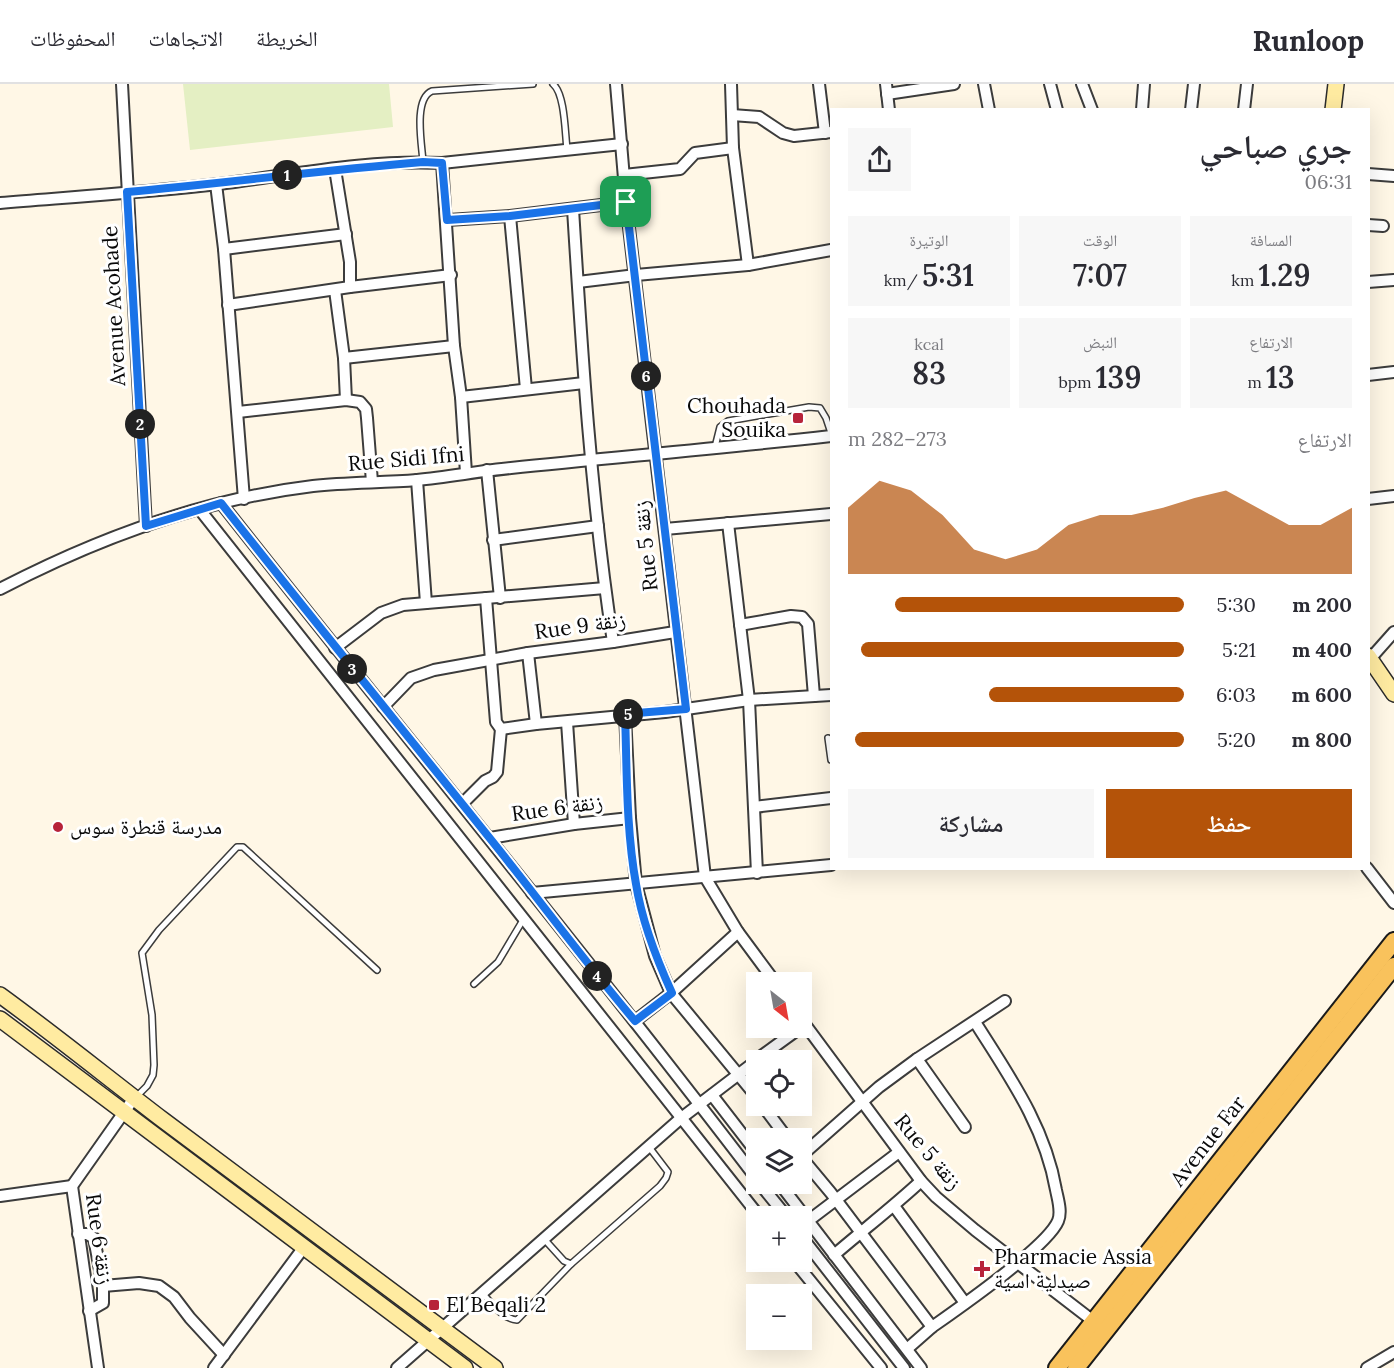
<!DOCTYPE html>
<html lang="ar">
<meta charset="utf-8">
<style>
:root{--surface:#fff;--page:#f7f7f7;--text:#2b2b33;--muted:#7c7c81;--line:#e1e1e2;--accent:#b45309}
body{margin:0;font-family:Lora,"Noto Naskh Arabic",serif;background:var(--page);color:var(--text);direction:rtl;height:100vh;display:flex;flex-direction:column;font-size:22px;white-space:nowrap}
*{box-sizing:border-box;margin:0}
p{font-size:20px;color:var(--muted)}
.icon{flex:none;width:33px;height:33px;fill:none;stroke:currentColor;stroke-width:2;stroke-linecap:round;stroke-linejoin:round}
.map{position:relative;flex:1;overflow:hidden;direction:ltr}
.panel{position:absolute;left:830px;top:24px;width:540px;height:762px;display:flex;flex-direction:column;background:var(--surface);border-radius:0px;box-shadow:0 6px 24px #0002;direction:rtl}
.panel>*{flex:none}
.needle{width:39px;rotate:149deg}
.buttons{position:absolute;left:746px;top:888px;display:grid;gap:12px}
.buttons a{display:grid;place-items:center;width:66px;height:66px;border-radius:0px;background:var(--surface);box-shadow:0 6px 24px #0002;font-size:30px}
.pin{position:absolute;display:grid;place-items:center;width:51px;height:51px;color:#fff;margin:-26px;border-radius:12px;box-shadow:0 3px 9px #0006}
.km{position:absolute;width:30px;height:30px;margin:-15px;border-radius:50%;background:#222;color:#fff;font-size:16px;line-height:30px;text-align:center}
.round{display:grid;place-items:center;flex:none;width:63px;height:63px;border-radius:0px;background:var(--page)}
.overview{display:flex;align-items:center;justify-content:space-between;height:102px;padding:0 18px}
h1{font-size:33px;font-weight:600;line-height:45px}
.stats{display:grid;grid-template-columns:repeat(3,1fr);gap:9px;height:102px;padding:6px 18px}
.stats div{display:grid;align-content:center;border-radius:0px;background:var(--page);text-align:center}
.stats b{font-size:30px;font-weight:600}
.stats small{font-size:16px;font-weight:400}
.stats p{font-size:16px}
.chart{height:168px;padding:12px 18px}
.chart p{display:flex;justify-content:space-between}
.chart svg{width:100%;height:108px;margin-top:6px;fill:var(--accent);opacity:.7}
.primary-button{display:flex;gap:12px;margin-top:auto;padding:12px 18px}
.primary-button a{flex:1;height:69px;border-radius:0px;background:var(--accent);color:#fff;font-size:24px;font-weight:600;line-height:69px;text-align:center}
.primary-button a+a{background:var(--page);color:var(--text)}
ul{padding:0 18px;list-style:none;font-size:20px}
li{display:grid;grid-template-columns:96px 72px 1fr;align-items:center;height:45px}
li i{height:15px;border-radius:8px;background:var(--accent)}
header{display:flex;align-items:center;gap:36px;box-sizing:border-box;height:84px;padding:0 30px;background:var(--surface);border-bottom:2px solid var(--line)}
header strong{font-size:28px}
nav{display:flex;gap:33px;margin-inline-start:auto;font-size:21px}
.map>svg:first-child{display:block}
.pitch{fill:#e4efc3}
.lines{fill:none;stroke-linecap:round;stroke-linejoin:round}
.lane-casing{stroke:#3c3c3c;stroke-width:8}
.street-casing{stroke:#3c3c3c;stroke-width:14}
.secondary-casing{stroke:#2b2b2b;stroke-width:18}
.primary-casing{stroke:#1a1a1a;stroke-width:20}
.lane{stroke:#fff;stroke-width:5}
.street{stroke:#fff;stroke-width:10}
.secondary{stroke:#ffeba1;stroke-width:15}
.primary{stroke:#f9c25c;stroke-width:16}
.route-casing{stroke:#fff;stroke-width:12}
.route{stroke:#1a73e8;stroke-width:8}
.poi-dot{fill:#b7233a;stroke:#fff;stroke-width:2}
.labels{text-anchor:middle;stroke-width:6;stroke-linejoin:round;paint-order:stroke}
.street-label{font-size:21px;fill:#090909;stroke:#fff}
.poi-label{font-size:21px;fill:#090909;stroke:#fff;text-anchor:start}
</style>
<header>
<strong>Runloop</strong>
<nav><a>الخريطة</a><a>الاتجاهات</a><a>المحفوظات</a></nav>
</header>
<div class="map">
<svg width="1394" height="1284" viewBox="0 0 1394 1284">
<rect width="100%" height="100%" fill="#fff7e6"/>
<polygon class="pitch" points="183,0 389,0 393,43 190,66"/>
<g class="lines">
<g class="lane-casing">
<g id="lane">
<path d="M553 0C565 10 565 49 567 65"/>
<path d="M423 78C422 61 413 15 432 7L533 0"/>
<polyline points="715,363 720,343 728,337 809,323 820,324 826,334 831,349"/>
<polyline points="828,654 831,676"/>
<polyline points="474,900 498,878 523,836"/>
<polyline points="136,1013 147,1002 153,991 154,981 152,931 142,869 159,846 237,763 243,763 377,886"/>
<polyline points="545,1156 564,1177 571,1180 660,1102 666,1094 668,1088 649,1063"/>
<path d="M483 1210C492 1220 503 1235 517 1236L571 1180"/>
</g>
</g>
<g class="street-casing">
<g id="street">
<polyline points="122,0 146,442"/>
<polyline points="616,0 626,118 705,793 738,848 775,898"/>
<polyline points="731,0 733,64 748,181"/>
<polyline points="819,0 825,49"/>
<polyline points="886,0 889,26"/>
<polyline points="984,0 989,26"/>
<polyline points="1050,0 1057,26"/>
<polyline points="1082,0 1092,26"/>
<polyline points="887,10 954,0"/>
<polyline points="1142,26 1144,0"/>
<polyline points="1191,26 1194,0"/>
<polyline points="1244,26 1247,0"/>
<polyline points="732,31 759,33 783,49 794,52 831,48"/>
<polyline points="442,79 454,262 461,313 466,389"/>
<polyline points="335,85 350,178 350,203"/>
<polyline points="1368,90 1394,92"/>
<polyline points="624,91 680,85 695,69 733,64"/>
<polyline points="216,100 224,165 244,415"/>
<path d="M0 119C73 113 146 108 219 100 291 91 370 75 442 79L622 60"/>
<path d="M573 125C582 270 591 415 613 558"/>
<polyline points="510,132 526,305"/>
<polyline points="448,136 510,132 626,118"/>
<polyline points="1368,141 1383,142"/>
<polyline points="224,165 346,150"/>
<polyline points="578,198 636,191 748,181 831,166"/>
<polyline points="1368,198 1394,196"/>
<polyline points="335,206 344,274 346,316"/>
<polyline points="228,221 350,203 451,191"/>
<polyline points="344,274 454,262"/>
<polyline points="1368,291 1394,288"/>
<polyline points="461,313 584,299"/>
<polyline points="238,328 346,316 360,318 366,325 367,334 372,398"/>
<polyline points="487,386 500,514"/>
<polyline points="417,396 426,519"/>
<polyline points="1368,415 1394,412"/>
<path d="M221 419C399 645 582 866 756 1094"/>
<path d="M200 426C385 662 572 897 759 1132"/>
<polyline points="728,439 749,616 757,789"/>
<polyline points="665,445 831,430"/>
<polyline points="493,456 598,442"/>
<path d="M0 505C96 455 205 415 313 402 347 398 382 399 417 396 448 393 480 387 511 384 618 373 724 364 831 352"/>
<polyline points="486,514 496,638 501,645 536,640 665,628 749,616 831,611"/>
<polyline points="740,541 791,532 802,533 808,540 814,612"/>
<polyline points="335,564 381,529 403,521 605,504"/>
<polyline points="528,569 536,640"/>
<polyline points="1370,575 1394,548"/>
<polyline points="383,623 411,594 434,586 528,569 613,558 675,548"/>
<polyline points="625,630 630,734 636,800 655,872 671,909 756,1012"/>
<polyline points="567,638 574,740"/>
<polyline points="462,720 485,697 493,693 497,688 501,645"/>
<polyline points="754,723 831,714"/>
<polyline points="490,754 574,740 630,734"/>
<polyline points="1367,784 1394,819"/>
<polyline points="532,809 831,781"/>
<polyline points="801,935 921,1097 936,1113 975,1146 1097,1240"/>
<polyline points="635,937 671,909 738,848"/>
<polyline points="917,975 965,1043"/>
<polyline points="756,976 800,944"/>
<polyline points="712,1011 756,1068"/>
<polyline points="763,1022 787,1054"/>
<polyline points="801,1072 879,1003 917,975 1005,917"/>
<path d="M801 1073 831 1109 932 1243C959 1224 1047 1163 1058 1137 1062 1128 1058 1116 1056 1106 1045 1042 1009 992 975 938"/>
<polyline points="760,1100 786,1132"/>
<polyline points="780,1100 921,1284"/>
<polyline points="72,1102 134,1014"/>
<polyline points="0,1112 72,1102 98,1284"/>
<polyline points="894,1122 965,1219"/>
<polyline points="808,1137 899,1068"/>
<polyline points="78,1150 87,1150 94,1154 103,1202 103,1219 89,1227"/>
<polyline points="801,1152 904,1284"/>
<path d="M834 1171C863 1146 893 1123 921 1097"/>
<polyline points="795,1178 881,1284"/>
<polyline points="103,1202 139,1199 159,1202 174,1213 190,1234 224,1271"/>
<polyline points="907,1265 932,1243"/>
<polyline points="214,1284 304,1163"/>
<polyline points="397,1284 680,1035 756,977"/>
<polyline points="1367,1284 1394,1268"/>
</g>
</g>
<g class="secondary-casing">
<g id="secondary">
<polyline points="1333,26 1336,0"/>
<polyline points="1368,572 1394,610"/>
<path d="M0 911C55 951 108 994 163 1036 273 1119 384 1201 495 1284"/>
<polyline points="0,935 465,1284"/>
</g>
</g>
<g class="primary-casing">
<g id="primary">
<polyline points="1057,1284 1394,857"/>
<polyline points="1076,1284 1394,882"/>
</g>
</g>
<use href="#lane" class="lane"/>
<use href="#street" class="street"/>
<use href="#secondary" class="secondary"/>
<use href="#primary" class="primary"/>
</g>
<g class="lines">
<g class="route-casing">
<path id="route" d="M423 78 442 79 447 136 510 132 626 118 686 625 625 630C627 686 626 745 636 800 642 838 656 874 672 909L635 937C584 877 538 814 488 752 399 641 309 531 221 419L146 442 127 108C226 99 324 86 423 78Z"/>
</g>
<use href="#route" class="route"/>
</g>
<g class="poi-dot">
<rect x="792" y="328" width="12" height="12" rx="3"/>
<circle cx="58" cy="743" r="6"/>
<path d="M979 1176h6v6h6v6h-6v6h-6v-6h-6v-6h6z"/>
<rect x="428" y="1215" width="12" height="12" rx="3"/>
</g>
<g class="labels">
<g class="street-label">
<text transform="translate(114 222) rotate(-93)" y="7">Avenue Acohade</text>
<text transform="translate(406 375) rotate(-5)" y="7">Rue Sidi Ifni</text>
<text transform="translate(646 462) rotate(-96)" y="7">Rue 5 زنقة</text>
<text transform="translate(580 542) rotate(-8)" y="7">Rue 9 زنقة</text>
<text transform="translate(557 724) rotate(-8)" y="7">Rue 6 زنقة</text>
<text transform="translate(1208 1057) rotate(-52)" y="7">Avenue Far</text>
<text transform="translate(928 1068) rotate(50)" y="7">Rue 5 زنقة</text>
<text transform="translate(99 1155) rotate(82)" y="7">Rue 6 زنقة</text>
</g>
<g class="poi-label">
<text x="786" y="329" text-anchor="end">Chouhada<tspan x="786" dy="24">Souika</tspan></text>
<text x="70" y="750">مدرسة قنطرة سوس</text>
<text x="994" y="1180">Pharmacie Assia<tspan x="994" dy="24">صيدلية اسية</tspan></text>
<text x="446" y="1228">El Beqali 2</text>
</g>
</g>
</svg>
<div class="buttons">
<a><svg class="needle" viewBox="-14 -14 28 28"><path d="M0-13l5 13h-10z" fill="#e53935"/><path d="M0 13l5-13h-10z" fill="#7c7c81"/></svg></a>
<a><svg class="icon" aria-label="locate" viewBox="0 0 24 24"><circle cx="12" cy="12" r="6"/><path d="M12 2v4M12 18v4M2 12h4M18 12h4"/></svg></a>
<a><svg class="icon" aria-label="layers" viewBox="0 0 24 24"><path d="M12 4l9 5-9 5-9-5zM3 14l9 5 9-5"/></svg></a>
<a>+</a>
<a>−</a>
</div>
<div class="pin" style="left:626px;top:118px;background:#1e9e55"><svg class="icon" aria-label="arrive" viewBox="0 0 24 24"><path d="M6 21V4h12l-3 4 3 4H6"/></svg></div>
<b class="km" style="left:287px;top:91px">1</b>
<b class="km" style="left:140px;top:340px">2</b>
<b class="km" style="left:352px;top:585px">3</b>
<b class="km" style="left:597px;top:892px">4</b>
<b class="km" style="left:628px;top:630px">5</b>
<b class="km" style="left:646px;top:292px">6</b>
<section class="panel">
<div class="overview"><div><h1>جري صباحي</h1><p>06:31</p></div><a class="round"><svg class="icon" aria-label="share" viewBox="0 0 24 24"><path d="M12 15V3M7 8l5-5 5 5M5 13v7h14v-7"/></svg></a></div>
<div class="stats">
<div><p>المسافة</p><b>1.29<small> km</small></b></div>
<div><p>الوقت</p><b>7:07</b></div>
<div><p>الوتيرة</p><b>5:31<small> /km</small></b></div>
</div>
<div class="stats">
<div><p>الارتفاع</p><b>13<small> m</small></b></div>
<div><p>النبض</p><b>139<small> bpm</small></b></div>
<div><p>kcal</p><b>83</b></div>
</div>
<div class="chart"><p><span>الارتفاع</span>273–282 m</p>
<svg viewBox="0 0 160 44" preserveAspectRatio="none"><path d="M0 44V17L10 6L20 10L30 20L40 34L50 38L60 34L70 24L80 20L90 20L100 17L110 13L120 10L130 17L140 24L150 24L160 17V44z"/></svg>
</div>
<ul>
<li><b>200 m</b>5:30<i style="width:86%"></i></li>
<li><b>400 m</b>5:21<i style="width:96%"></i></li>
<li><b>600 m</b>6:03<i style="width:58%"></i></li>
<li><b>800 m</b>5:20<i style="width:98%"></i></li>
</ul>
<div class="primary-button"><a>حفظ</a><a>مشاركة</a></div>
</section>
</div>
